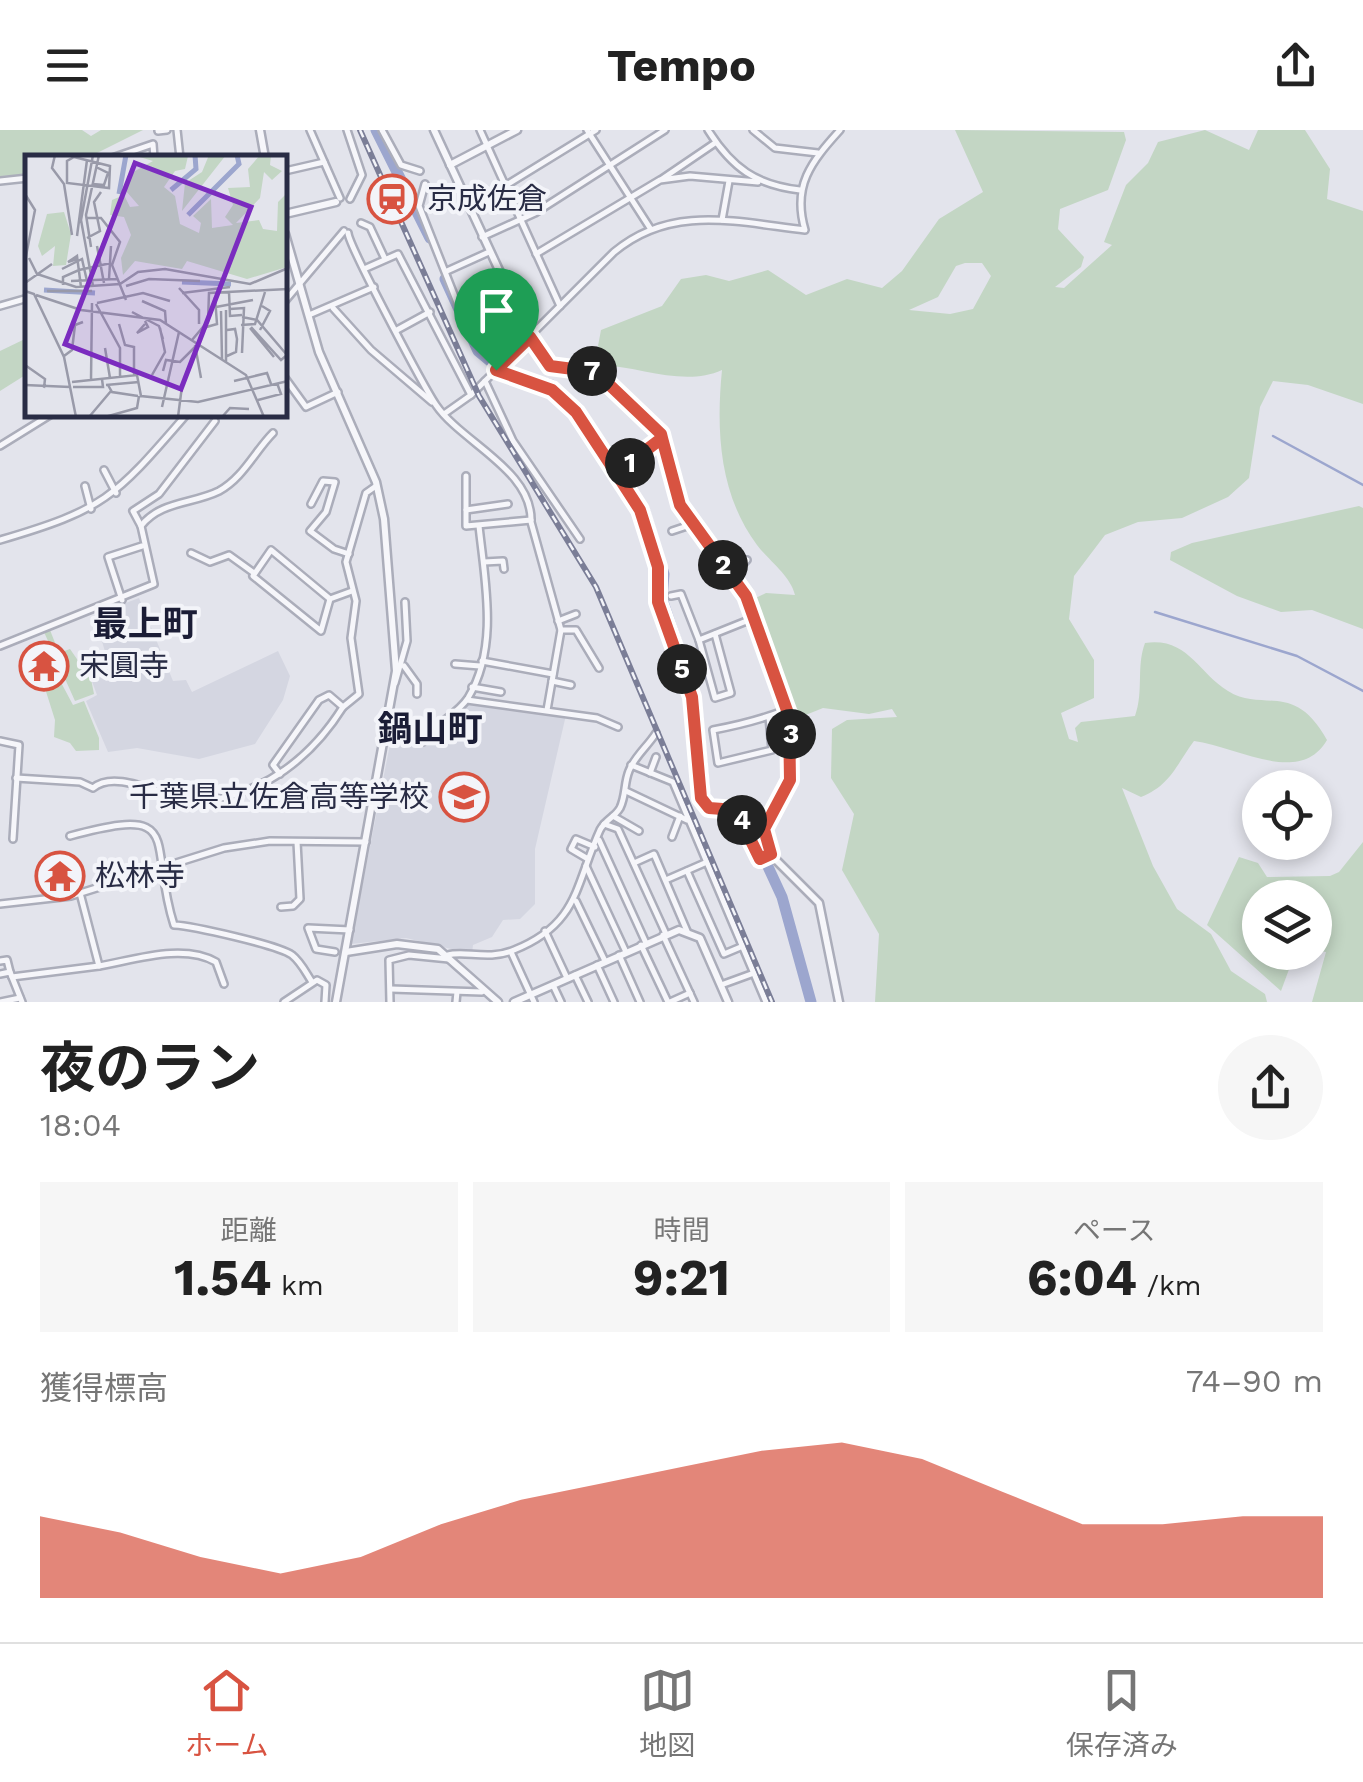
<!DOCTYPE html>
<html lang="ja">
<meta charset="utf-8">
<style>
:root{--surface:#fff;--page:#f6f6f6;--text:#222;--muted:#767676;--line:#e0e0e0;--accent:#d85341}
body{margin:0;font-family:"Work Sans","Noto Sans JP",sans-serif;background:var(--page);color:var(--text);height:100vh;display:flex;flex-direction:column;font-size:38px;white-space:nowrap}
*{box-sizing:border-box;margin:0}
p{font-size:32px;color:var(--muted)}
.icon{flex:none;width:55px;height:55px;fill:none;stroke:currentColor;stroke-width:2;stroke-linecap:round;stroke-linejoin:round}
.map{position:relative;height:872px;overflow:hidden}
.panel{display:flex;flex-direction:column;background:var(--surface);flex:1}
.panel>*{flex:none}
.fabs{position:absolute;left:1242px;top:640px;display:grid;gap:20px}
.fabs a{display:grid;place-items:center;width:90px;height:90px;border-radius:50%;background:var(--surface);box-shadow:0 5px 15px #0003;font-size:50px}
.pin{position:absolute;display:grid;place-items:center;width:85px;height:85px;color:#fff;margin:-102px -42px;border-radius:50% 50% 50% 0;rotate:-45deg;box-shadow:0 0 10px #0007}
.pin .icon{rotate:45deg}
.km{position:absolute;width:50px;height:50px;margin:-25px;border-radius:50%;background:#222;color:#fff;font-size:28px;line-height:50px;text-align:center}
.round{display:grid;place-items:center;flex:none;width:105px;height:105px;border-radius:52px;background:var(--page)}
.headline{display:flex;align-items:center;justify-content:space-between;height:170px;padding:0 40px}
h1{font-size:55px;font-weight:700;line-height:75px}
.figures{display:grid;grid-template-columns:repeat(3,1fr);gap:15px;height:170px;padding:10px 40px}
.figures div{display:grid;align-content:center;border-radius:0px;background:var(--page);text-align:center}
.figures b{font-size:50px;font-weight:700}
.figures small{font-size:28px;font-weight:400}
.figures p{font-size:28px}
.chart{height:280px;padding:20px 40px}
.chart p{display:flex;justify-content:space-between}
.chart svg{width:100%;height:180px;margin-top:10px;fill:var(--accent);opacity:.7}
header{display:flex;justify-content:space-between;align-items:center;height:130px;padding:0 40px;background:var(--surface);font-size:45px;font-weight:700}
.tab-bar{display:flex;justify-content:space-around;align-items:center;height:140px;border-top:2px solid var(--line);background:var(--surface);font-size:28px;color:var(--muted)}
.tab-bar a{display:grid;justify-items:center;gap:5px}
.tab-bar .active{color:var(--accent)}
.map>svg:first-child{display:block}
.built{fill:#d4d6e1}
.green{fill:#c3d6c4;fill-rule:evenodd}
.lines{fill:none;stroke-linecap:round;stroke-linejoin:round}
.stream{stroke:#9ca6ce;stroke-width:2.5}
.river{stroke:#9ca6ce;stroke-width:11}
.minor-casing{stroke:#abadba;stroke-width:10}
.tertiary-casing{stroke:#abadba;stroke-width:11}
.minor{stroke:#f6f6fa;stroke-width:5}
.tertiary{stroke:#f6f6fa;stroke-width:6}
.rail-casing{stroke:#7b7e97;stroke-width:6}
.rail{stroke:#f3f4f9;stroke-width:2.5;stroke-dasharray:8;stroke-linecap:butt}
.route-casing{stroke:#fff;stroke-width:20}
.route{stroke:#d85341;stroke-width:12}
.labels{text-anchor:middle;stroke-width:8;stroke-linejoin:round;paint-order:stroke}
.poi-label{font-size:30px;fill:#292c45;stroke:#f3f4f9;text-anchor:start}
.quarter-label{font-size:35px;font-weight:bold;fill:#1b1d36;stroke:#f3f4f9}
.inset-river{fill:none;stroke:#9ca6ce;stroke-width:5}
.inset-road{fill:none;stroke:#999aa9;stroke-width:2.5}
.view{fill:#7b2cbf;fill-opacity:0.15;stroke:#7b2cbf;stroke-width:5}
.inset-edge{fill:none;stroke:#292c45;stroke-width:5}
</style>
<header><svg class="icon" aria-label="menu" viewBox="0 0 24 24"><path d="M4 6h16M4 12h16M4 18h16"/></svg>Tempo<svg class="icon" aria-label="share" viewBox="0 0 24 24"><path d="M12 15V3M7 8l5-5 5 5M5 13v7h14v-7"/></svg></header>
<div class="map">
<svg width="1363" height="872" viewBox="0 0 1363 872">
<rect width="100%" height="100%" fill="#e3e4ec"/>
<g class="built">
<polygon points="139,468 173,551 186,550 192,562 278,521 290,546 283,570 255,614 199,629 137,618 108,622 86,571 97,565 90,546 110,538 94,485"/>
<polygon points="468,574 566,585 535,719 535,774 520,789 503,790 492,807 473,815 472,824 406,808 351,814 390,614 423,616"/>
</g>
<g class="green">
<polygon points="0,0 82,0 91,6 101,0 143,0 89,27 28,28 27,45 0,46"/>
<path d="M955 0 1124 2 1126 10 1108 60 1060 79 1058 99 1084 127 1081 137 1055 157 1064 158 1112 115 1104 112 1126 55 1148 33 1158 12 1205 0 1249 20 1258 0H1305L1330 39 1327 69 1363 81V274L1308 255 1273 251 1260 277 1249 348 1228 367 1182 388 1138 392 1105 405 1074 446 1069 489 1094 530V568L1061 583 1069 609 1078 612 1075 598 1081 592 1135 586C1144 561 1136 537 1145 513 1188 507 1197 542 1228 561 1263 583 1294 550 1327 610 1300 657 1236 616 1194 611 1176 635 1171 655 1141 667L1122 658 1153 736 1177 779 1211 804 1231 841 1265 864 1267 872H875L879 804 842 740 854 684 831 648 832 599 847 590 897 587 892 579 869 584 823 578 798 588 784 572 747 472 766 463 795 465C790 445 769 431 757 415 719 364 716 300 722 240 685 257 641 237 602 235L598 216 601 200 662 176 681 149 706 145 729 151 768 140 806 165 847 149 882 158 902 141 939 89 983 62ZM965 133H982L991 146 973 179 950 184 909 180 938 167 956 136Z"/>
<polygon points="27,208 27,244 0,261 0,221"/>
<polygon points="1359,376 1363,378 1363,499 1312,480 1281,482 1237,466 1170,430 1171,422 1192,413"/>
<polygon points="50,500 59,523 70,519 79,532 87,529 94,564 75,571 44,502"/>
<polygon points="57,545 73,575 84,571 99,608 99,620 76,621 70,613 54,607 55,590 43,552"/>
<polygon points="1363,712 1363,872 1312,872 1326,822 1315,820 1315,768 1260,768 1260,822 1295,823 1281,861 1207,795 1239,727 1258,733 1267,747 1330,746 1339,742"/>
</g>
<g class="lines">
<g class="stream">
<polyline points="1273,306 1363,355"/>
<polyline points="1155,482 1297,526 1363,561"/>
</g>
<g class="river">
<polyline points="376,0 430,108"/>
<polyline points="445,149 478,221 502,241 552,255 578,278 644,379 664,444 662,469 696,569 705,666 708,674 741,678 745,687 782,767 811,872"/>
</g>
<g class="minor-casing">
<g id="minor">
<polyline points="177,0 180,28"/>
<polyline points="310,0 340,68"/>
<polyline points="347,0 362,45 350,69"/>
<polyline points="382,0 401,35 420,41"/>
<polyline points="480,0 560,176"/>
<polyline points="587,0 650,98"/>
<path d="M708 0C732 38 756 55 800 60"/>
<polyline points="753,0 775,18 818,23"/>
<polyline points="158,1 167,0"/>
<polyline points="112,28 153,14 154,28"/>
<polyline points="285,41 324,32"/>
<polyline points="662,49 715,13"/>
<polyline points="0,51 28,48"/>
<polyline points="425,54 419,76 466,195 485,223 501,235"/>
<polyline points="505,56 596,0"/>
<polyline points="722,90 729,51"/>
<polyline points="361,93 370,97 385,129"/>
<path d="M348 103C349 116 424 257 436 275 462 313 533 340 531 392L561 500 547 580"/>
<polyline points="482,107 535,83 665,0"/>
<polyline points="536,124 660,50 690,46 758,52"/>
<polyline points="364,139 398,124 471,265"/>
<polyline points="447,141 489,122"/>
<polyline points="285,171 344,101"/>
<polyline points="0,176 28,168"/>
<polyline points="333,178 371,220 432,272"/>
<polyline points="309,185 374,157"/>
<polyline points="397,200 430,182"/>
<polyline points="496,240 552,260 576,282 640,381 658,437 658,471 691,567 701,668 709,678 740,683 760,729 771,724"/>
<polyline points="285,248 306,277 338,262"/>
<polyline points="485,251 513,311 580,409"/>
<path d="M444 284 471 265 614 122C671 74 736 92 805 100 792 56 811 32 840 0"/>
<polyline points="0,316 50,285"/>
<polyline points="104,340 116,363"/>
<polyline points="617,342 660,310"/>
<polyline points="466,346 466,396 531,390"/>
<polyline points="85,356 91,379"/>
<polyline points="311,374 323,351 335,352 326,382 310,401 334,419 349,424"/>
<polyline points="466,380 508,374"/>
<polyline points="141,396 133,381 159,364 215,291"/>
<polyline points="672,401 693,394"/>
<path d="M0 410C106 379 115 367 186 285"/>
<polyline points="191,423 210,432 229,425 254,443"/>
<polyline points="484,432 503,431 504,439"/>
<polyline points="731,446 747,430"/>
<polyline points="671,466 681,464 699,510 754,488"/>
<polyline points="330,469 271,420 253,446 321,501 330,469 352,461"/>
<polyline points="122,470 108,427 142,416"/>
<polyline points="558,491 576,484"/>
<polyline points="561,500 576,500 599,538"/>
<polyline points="699,510 715,568 731,563 715,504"/>
<path d="M0 516 154 454 141 396C160 371 193 374 219 361 243 348 255 321 273 303"/>
<polyline points="482,531 553,544"/>
<polyline points="455,534 480,536"/>
<polyline points="404,536 417,554 417,564"/>
<polyline points="552,551 571,555"/>
<polyline points="395,553 407,511 405,472"/>
<polyline points="472,557 501,562"/>
<polyline points="467,570 597,588 618,597"/>
<path d="M769 587 772 620 718 633 713 600C739 595 761 590 785 580"/>
<path d="M387 605 423 612C434 594 457 585 468 568 499 517 485 452 479 396"/>
<polyline points="0,611 19,615 13,709"/>
<polyline points="631,635 673,652 766,872"/>
<polyline points="650,643 656,627"/>
<polyline points="280,644 273,635 319,570 329,565 343,577 359,564 351,508 356,471 346,432 366,363 376,356"/>
<path d="M16 648 80 652 93 658C119 636 174 675 206 671 265 663 311 628 343 577"/>
<polyline points="626,661 687,690"/>
<polyline points="613,686 639,701"/>
<polyline points="604,694 618,699 666,804"/>
<path d="M70 706C187 674 147 711 174 795 193 796 278 815 292 825 301 832 306 843 312 852"/>
<polyline points="672,707 680,686"/>
<polyline points="599,710 646,813"/>
<polyline points="588,729 571,719 576,709 595,717"/>
<polyline points="634,733 654,724 687,801"/>
<polyline points="586,736 626,822"/>
<polyline points="687,741 724,824 743,816"/>
<polyline points="668,749 707,732"/>
<path d="M80 763 99 836C134 830 183 813 216 832L224 854"/>
<polyline points="576,771 605,831"/>
<polyline points="0,774 71,766 224,718 270,711 366,712"/>
<polyline points="281,777 293,776 300,769 297,712"/>
<polyline points="545,801 567,848"/>
<polyline points="663,805 694,872"/>
<polyline points="641,815 668,872"/>
<polyline points="335,822 316,819 308,798 350,800"/>
<polyline points="511,822 534,872"/>
<path d="M448 825C465 820 488 831 514 820 579 794 575 755 600 700 606 689 614 688 620 678 626 666 624 653 629 641 634 627 648 616 656 603"/>
<polyline points="619,825 640,872"/>
<polyline points="0,831 7,830 10,842"/>
<polyline points="597,835 614,872"/>
<polyline points="0,844 10,842 22,872"/>
<polyline points="575,845 588,872"/>
<polyline points="12,847 99,836"/>
<polyline points="553,855 561,872"/>
<polyline points="721,855 754,843"/>
<polyline points="391,859 482,862"/>
<polyline points="0,872 20,868"/>
<polyline points="284,872 317,850 326,855 325,872"/>
<polyline points="390,872 389,830 409,825 449,829"/>
<polyline points="456,872 457,862"/>
<polyline points="670,872 690,863"/>
</g>
</g>
<g class="tertiary-casing">
<g id="tertiary">
<polyline points="260,0 265,28"/>
<polyline points="434,0 530,207 550,236 595,242 655,295 680,375 746,466 791,597 790,650 766,690 764,708 772,726 819,773 839,872"/>
<polyline points="450,35 517,0"/>
<polyline points="285,84 336,72"/>
<polyline points="285,104 319,222 376,352 384,389 396,541 336,872"/>
<polyline points="346,822 397,814 438,819 498,872"/>
<polyline points="514,872 679,800 700,808 728,872"/>
</g>
</g>
<use href="#minor" class="minor"/>
<use href="#tertiary" class="tertiary"/>
<g class="rail-casing">
<polyline id="rail" points="360,0 479,266 596,457 772,872"/>
</g>
<use href="#rail" class="rail"/>
</g>
<g class="lines">
<g class="route-casing">
<polyline id="route" points="496,240 552,260 576,282 616,343 662,308 680,375 746,466 789,586 790,650 764,699 771,724 760,729 736,680 709,678 701,668 692,567 658,472 658,437 640,380 616,343 622,339 662,308 661,304 596,242 550,236 530,207 496,240"/>
</g>
<use href="#route" class="route"/>
</g>
<defs>
<g id="station-ring" transform="scale(2.5)"><circle r="9.5" fill="#f3f4f9" stroke="#d85341" stroke-width="1.5"/><path d="M-3-6H3Q5-6 5-4V2Q5 4 3 4L4.5 6H3L1.5 4h-3L-3 6H-4.5L-3 4Q-5 4-5 2V-4Q-5-6-3-6ZM-3.5-4v3h7v-3ZM-3.5 1v1.5H-2V1ZM2 1v1.5H3.5V1Z" fill="#d85341"/></g>
<g id="temple-ring" transform="scale(2.5)"><circle r="9.5" fill="#f3f4f9" stroke="#d85341" stroke-width="1.5"/><path d="M0-6L5-2H3V0L6.5 2.5H4V6H1.5V3h-3V6H-4V2.5H-6.5L-3 0V-2H-5Z" fill="#d85341"/></g>
<g id="school-ring" transform="scale(2.5)"><circle r="9.5" fill="#f3f4f9" stroke="#d85341" stroke-width="1.5"/><path d="M0-5L7-2L0 1L-7-2ZM-4 1L0 2.5L4 1V4Q0 6-4 4Z" fill="#d85341"/></g>
</defs>
<g fill-rule="evenodd">
<use href="#station-ring" x="392" y="69"/>
<use href="#temple-ring" x="44" y="536"/>
<use href="#school-ring" x="464" y="667"/>
<use href="#temple-ring" x="60" y="746"/>
</g>
<g class="labels">
<g class="poi-label">
<text x="427" y="79">京成佐倉</text>
<text x="79" y="546">宋圓寺</text>
<text x="429" y="677" text-anchor="end">千葉県立佐倉高等学校</text>
<text x="95" y="756">松林寺</text>
</g>
<g class="quarter-label">
<text x="145" y="506">最上町</text>
<text x="430" y="611">鍋山町</text>
</g>
</g>
<g transform="translate(25 25)">
<rect width="262" height="262" fill="#e3e4ec"/>
<path d="M108 0 163 1 160 14 150 16 139 32 150 41 155 69 174 78 176 68 168 61 186 44 187 73 208 70 200 62 208 50 203 33 225 32 223 14 235 0H246L245 10 257 16 247 25 239 17 235 43 211 68 234 65 238 74 252 76 253 47 262 38V112L222 124 162 106 157 114 110 106 98 120 96 103 106 80 99 62 85 60 87 45 99 40 105 52 114 51 101 36 103 20 128 6ZM184 0H201L157 56 160 28 177 17ZM39 57 46 79 41 110 28 111 30 91 17 101 13 91 22 59Z" fill="#c3d6c4"/>
<path class="inset-river" d="M146 35 171 14 170 0M94 39 101 0M163 60 214 9 212 0M157 127 206 129M19 135 70 138"/>
<path class="inset-road" d="M30 0 27 13 39 29 47 80M49 2 85 11 84 33 42 28V6ZM68 29 79 30 83 18 71 12M0 39 10 55 0 106M61 63H76L95 87 87 110 101 145M52 81 62 5M62 83 75 76 69 47 76 37M72 91 79 128M66 92 61 60 74 0M4 103 12 119 51 132 95 129 113 117 140 114 225 129 263 113M52 104 43 107 52 101 56 132M37 114 57 104 62 126M84 124 86 91M46 126 92 124M0 128 27 109M38 130V122L54 115 86 108M68 131 56 65 68 0M101 131 124 124 175 126M154 133 174 155V169M0 136 9 139 39 202 51 262M22 136H67M204 137 205 161 217 160M157 138 205 132M11 140 56 155 135 165 221 220 239 262M117 146 140 156 141 169M72 148 118 138 145 146M71 149 95 193V222M191 152 228 145M205 154 219 153 217 198M196 156 197 204M107 157 134 171 138 184M217 162 232 165 262 200 256 205 226 172M94 169 100 190 109 192V220M120 169 112 178 123 172 120 166M216 170 230 169 240 137M178 173 192 169 190 142M225 173 249 202M202 175 210 174 212 184 211 197 202 201M235 175 245 156 237 151M167 185 183 166 184 138 263 134M170 190 176 223M80 193 85 223M39 201 47 195 50 170 58 167M201 207V155M0 210 20 224 19 233M138 216 141 205 155 207 170 192M127 220 140 197 135 173M66 225 67 148M209 226 242 218 246 229M47 227 112 220 116 241 173 247 263 226M0 230 45 232M81 230 114 227M83 230 87 237 113 241M48 232H78L77 224M233 245 256 239 252 228M137 252 154 177M64 262 86 236M80 262 112 253 114 241M153 262 157 231M197 262 205 253 224 254"/>
<path class="view" d="M110 8 226 52 156 234 40 189Z"/>
<rect width="262" height="262" class="inset-edge"/>
</g>
</svg>
<div class="fabs">
<a><svg class="icon" aria-label="locate" viewBox="0 0 24 24"><circle cx="12" cy="12" r="6"/><path d="M12 2v4M12 18v4M2 12h4M18 12h4"/></svg></a>
<a><svg class="icon" aria-label="layers" viewBox="0 0 24 24"><path d="M12 4l9 5-9 5-9-5zM3 14l9 5 9-5"/></svg></a>
</div>
<div class="pin" style="left:496px;top:240px;background:#1e9e55"><svg class="icon" aria-label="arrive" viewBox="0 0 24 24"><path d="M6 21V4h12l-3 4 3 4H6"/></svg></div>
<b class="km" style="left:630px;top:333px">1</b>
<b class="km" style="left:723px;top:435px">2</b>
<b class="km" style="left:791px;top:604px">3</b>
<b class="km" style="left:742px;top:690px">4</b>
<b class="km" style="left:682px;top:539px">5</b>
<b class="km" style="left:592px;top:241px">7</b>
</div>
<section class="panel">
<div class="headline"><div><h1>夜のラン</h1><p>18:04</p></div><a class="round"><svg class="icon" aria-label="share" viewBox="0 0 24 24"><path d="M12 15V3M7 8l5-5 5 5M5 13v7h14v-7"/></svg></a></div>
<div class="figures">
<div><p>距離</p><b>1.54<small> km</small></b></div>
<div><p>時間</p><b>9:21</b></div>
<div><p>ペース</p><b>6:04<small> /km</small></b></div>
</div>
<div class="chart"><p><span>獲得標高</span>74–90 m</p>
<svg viewBox="0 0 160 44" preserveAspectRatio="none"><path d="M0 44V24L10 28L20 34L30 38L40 34L50 26L60 20L70 16L80 12L90 8L100 6L110 10L120 18L130 26L140 26L150 24L160 24V44z"/></svg>
</div>
</section>
<nav class="tab-bar">
<a class="active"><svg class="icon" aria-label="home" viewBox="0 0 24 24"><path d="M3 11l9-7 9 7M6 9v11h12V9"/></svg>ホーム</a>
<a><svg class="icon" aria-label="map" viewBox="0 0 24 24"><path d="M3 6l6-2 6 2 6-2v14l-6 2-6-2-6 2zM9 4v14M15 6v14"/></svg>地図</a>
<a><svg class="icon" aria-label="saved" viewBox="0 0 24 24"><path d="M7 4h10v16l-5-4-5 4z"/></svg>保存済み</a>
</nav>
